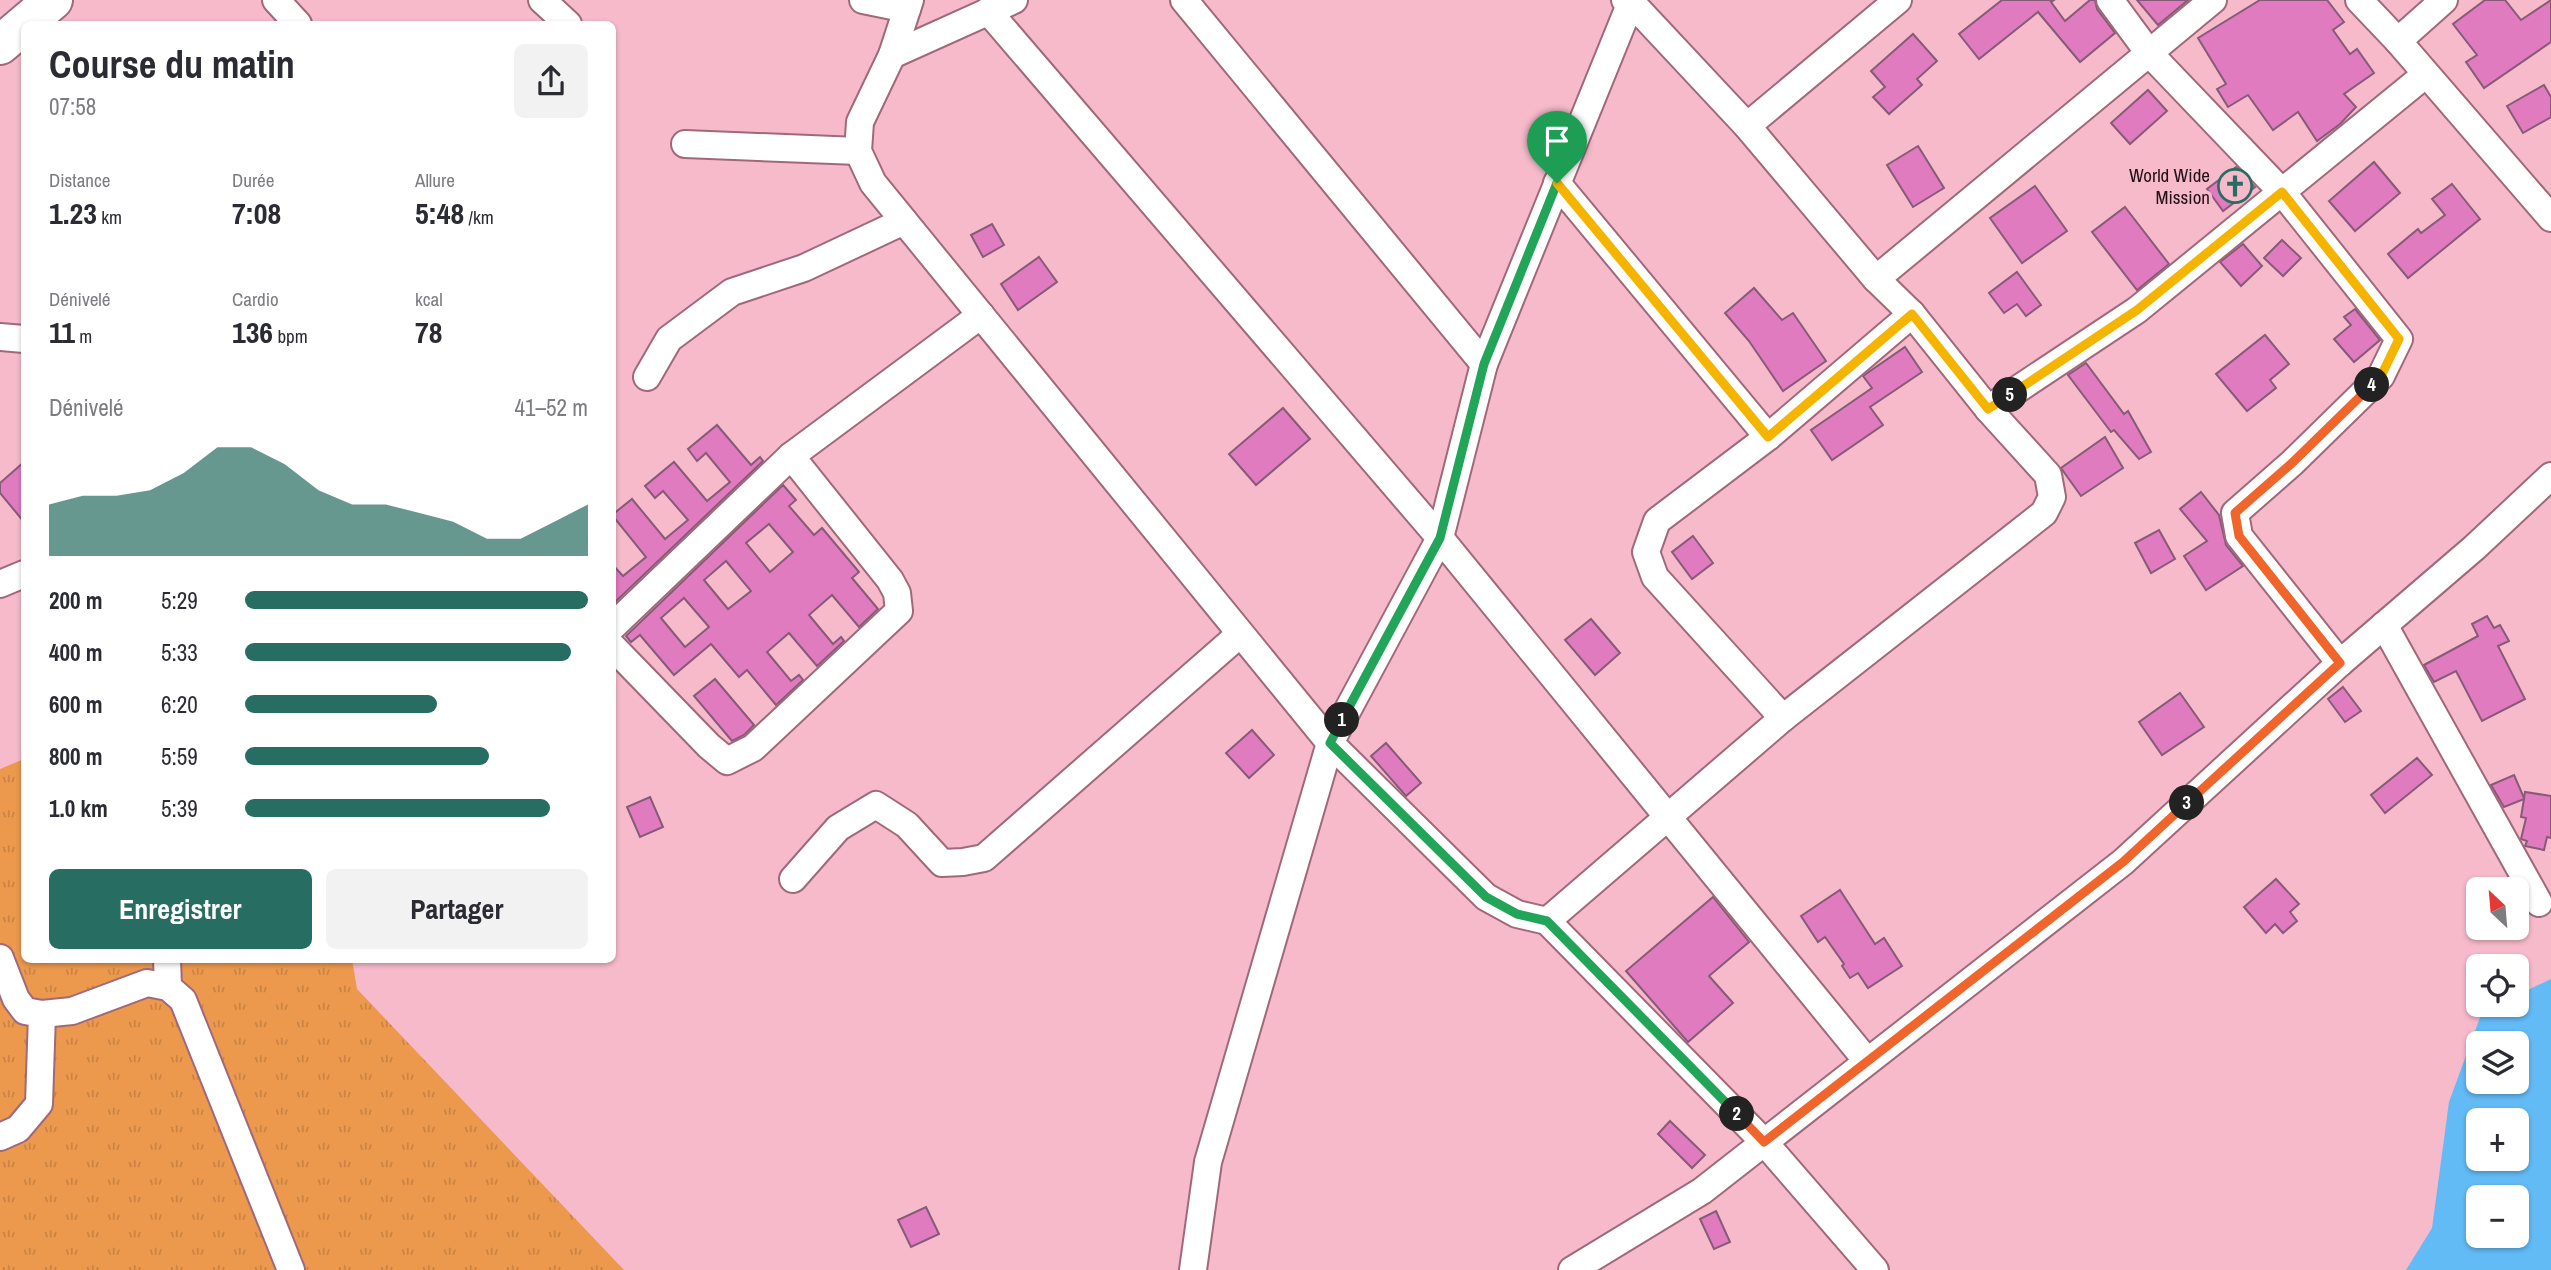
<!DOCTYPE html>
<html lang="fr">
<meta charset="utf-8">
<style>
:root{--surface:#fff;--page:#f2f2f3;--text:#2b2b33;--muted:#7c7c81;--accent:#286d62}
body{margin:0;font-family:"Archivo Narrow",sans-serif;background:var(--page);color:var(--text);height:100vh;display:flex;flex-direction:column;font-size:26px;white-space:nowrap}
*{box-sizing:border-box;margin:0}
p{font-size:23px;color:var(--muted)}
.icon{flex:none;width:38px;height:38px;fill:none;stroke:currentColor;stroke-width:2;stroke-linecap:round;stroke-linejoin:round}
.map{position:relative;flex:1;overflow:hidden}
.panel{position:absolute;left:21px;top:21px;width:595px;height:942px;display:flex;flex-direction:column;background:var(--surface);border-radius:10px;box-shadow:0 2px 5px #0004}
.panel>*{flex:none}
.needle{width:46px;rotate:334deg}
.buttons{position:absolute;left:2466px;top:877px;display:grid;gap:14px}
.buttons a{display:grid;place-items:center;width:63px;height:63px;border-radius:10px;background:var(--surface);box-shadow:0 2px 5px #0004;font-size:35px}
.pin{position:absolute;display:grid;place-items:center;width:60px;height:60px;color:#fff;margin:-72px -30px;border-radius:50% 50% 50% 0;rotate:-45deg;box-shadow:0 0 7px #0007}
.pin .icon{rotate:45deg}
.km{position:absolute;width:35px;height:35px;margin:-18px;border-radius:50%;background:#222;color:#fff;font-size:19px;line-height:35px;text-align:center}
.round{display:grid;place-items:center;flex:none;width:74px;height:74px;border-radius:10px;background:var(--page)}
.overview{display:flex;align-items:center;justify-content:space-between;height:119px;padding:0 28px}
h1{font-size:38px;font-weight:700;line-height:52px}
.metrics{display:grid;grid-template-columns:repeat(3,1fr);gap:10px;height:119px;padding:7px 28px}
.metrics div{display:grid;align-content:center}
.metrics b{font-size:30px;font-weight:700}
.metrics small{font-size:19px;font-weight:400}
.metrics p{font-size:19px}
.chart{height:196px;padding:14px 28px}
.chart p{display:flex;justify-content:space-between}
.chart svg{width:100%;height:126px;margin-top:7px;fill:var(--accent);opacity:.7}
.action{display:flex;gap:14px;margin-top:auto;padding:14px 28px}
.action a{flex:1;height:80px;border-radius:10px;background:var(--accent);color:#fff;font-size:28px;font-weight:700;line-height:80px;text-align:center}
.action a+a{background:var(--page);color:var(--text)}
ul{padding:0 28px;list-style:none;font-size:23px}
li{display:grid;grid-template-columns:112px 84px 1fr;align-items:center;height:52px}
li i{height:18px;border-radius:9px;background:var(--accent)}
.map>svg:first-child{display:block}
.grass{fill:url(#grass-tufts)}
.water{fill:#63bbf6;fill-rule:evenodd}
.building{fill:#e07bc0;stroke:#875a78;stroke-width:2;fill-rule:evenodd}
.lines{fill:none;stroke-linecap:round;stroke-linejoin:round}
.minor-casing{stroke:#a0697a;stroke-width:30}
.highway-casing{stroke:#a0697a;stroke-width:42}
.minor{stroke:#fff;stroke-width:26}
.highway{stroke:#fff;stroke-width:38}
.split-1-casing{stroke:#fff;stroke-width:14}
.split-2-casing{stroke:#fff;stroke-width:14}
.split-3-casing{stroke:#fff;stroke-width:14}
.split-4-casing{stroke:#fff;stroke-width:14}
.split-5-casing{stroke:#fff;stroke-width:14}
.split-6-casing{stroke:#fff;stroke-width:14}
.split-1{stroke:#22a559;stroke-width:9}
.split-2{stroke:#22a559;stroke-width:9}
.split-3{stroke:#f0652b;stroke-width:9}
.split-4{stroke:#f0652b;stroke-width:9}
.split-5{stroke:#f5b400;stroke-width:9}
.split-6{stroke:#f5b400;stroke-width:9}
.labels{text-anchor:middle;stroke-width:7;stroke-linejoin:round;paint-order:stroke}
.poi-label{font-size:19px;fill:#251017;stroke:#f6bacb;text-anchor:end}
</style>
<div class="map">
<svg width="2551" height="1270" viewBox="0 0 2551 1270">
<defs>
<pattern id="grass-tufts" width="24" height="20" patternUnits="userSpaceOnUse" patternTransform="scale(1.75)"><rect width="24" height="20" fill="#ec994e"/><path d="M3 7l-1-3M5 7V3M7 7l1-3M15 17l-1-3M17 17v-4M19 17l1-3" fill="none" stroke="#ca8343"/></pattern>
</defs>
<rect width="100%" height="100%" fill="#f6bacb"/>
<polygon class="grass" points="24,759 24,959 352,959 357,989 624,1270 0,1270 0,769"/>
<path class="water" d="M2551 979V1270H2406L2432 1228 2449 1102 2482 1012 2498 1005 2516 1004 2517 995ZM2478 1043H2516V1082H2478ZM2478 1120H2516V1158H2478ZM2478 1197H2516V1236H2478Z"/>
<g class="building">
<polygon points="2002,0 2054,0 2051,2 2065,21 2090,0 2095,0 2097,9 2115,33 2080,62 2038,12 1979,59 1959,34"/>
<polygon points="2137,0 2188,0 2158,25"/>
<polygon points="2260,0 2327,0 2344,22 2333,30 2350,54 2357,49 2374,73 2344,94 2356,107 2340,124 2317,141 2298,112 2273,130 2248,95 2228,107 2217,89 2226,84 2198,38"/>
<polygon points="2485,0 2505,0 2521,20 2551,0 2551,42 2484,88 2466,62 2477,55 2453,24"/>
<polygon points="1913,34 1937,61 1917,79 1922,85 1889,114 1873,97 1885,87 1871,71"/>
<polygon points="2544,85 2551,97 2551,117 2523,133 2507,106"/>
<polygon points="2148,90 2167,111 2130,144 2111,123"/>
<polygon points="1918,146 1944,188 1913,207 1887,165"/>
<polygon points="2374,162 2400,193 2355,231 2329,201"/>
<polygon points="2236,167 2255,187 2223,211 2207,189"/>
<polygon points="2452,184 2480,219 2408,278 2388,254 2418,229 2421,233 2445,215 2432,199"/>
<polygon points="2035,186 2067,231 2022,263 1990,218"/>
<polygon points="2125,207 2169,264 2137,290 2092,232"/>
<polygon points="992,224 1004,245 983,257 971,235"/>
<polygon points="2282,240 2301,258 2283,276 2264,258"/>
<polygon points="2243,244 2262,266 2241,286 2220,262"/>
<polygon points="1039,257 1057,282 1018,310 1001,284"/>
<polygon points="2017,272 2041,305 2026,316 2017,304 2004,313 1989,293"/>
<polygon points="1754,288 1782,320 1793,313 1826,361 1783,391 1749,341 1725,313"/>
<polygon points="2355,309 2380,340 2354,362 2334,339 2351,325 2344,317"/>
<polygon points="2265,335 2289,364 2270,380 2276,388 2247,411 2216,374"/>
<polygon points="1905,347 1922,372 1870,407 1883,425 1832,460 1811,430 1872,388 1863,376"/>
<polygon points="2086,363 2124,414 2128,411 2151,452 2139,459 2114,430 2111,432 2068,375"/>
<polygon points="1283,408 1310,439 1256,485 1229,454"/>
<polygon points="717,425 751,465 760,457 763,461 612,605 612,564 623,576 646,557 612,515 632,499 665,539 688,520 663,491 655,498 645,486 674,462 707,501 730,482 706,453 697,461 688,449"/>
<polygon points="2105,437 2123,468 2081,496 2061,468"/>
<polygon points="24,462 24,522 0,493 0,483"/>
<path d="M783 485 796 500 789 506 814 535 822 528 859 572 852 578 878 609 859 627 832 595 809 615 833 644 841 637 844 641 817 666 789 633 767 652 791 681 799 675 803 680 776 705 747 670 739 677 711 644 674 675 640 635 631 642 626 636ZM769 524 793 552 770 572 746 543ZM726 561 751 591 728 609 704 580ZM684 598 709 627 685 647 661 618Z"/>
<polygon points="2201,492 2219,515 2226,545 2243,566 2206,590 2184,556 2207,541 2180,509"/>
<polygon points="2159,530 2175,559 2151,573 2135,543"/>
<polygon points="1693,536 1713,563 1692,579 1672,552"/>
<polygon points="2487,616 2494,628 2500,625 2509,641 2498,646 2525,699 2482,721 2456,671 2434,682 2424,665 2478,636 2472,624"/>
<polygon points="1591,619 1620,653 1595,675 1565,640"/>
<polygon points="715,679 754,725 744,735 732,741 694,696"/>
<polygon points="2343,687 2361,711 2345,722 2328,699"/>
<polygon points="2180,693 2204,727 2162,755 2139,722"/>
<polygon points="1252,730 1274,755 1249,778 1226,753"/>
<polygon points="1386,743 1421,783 1406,796 1371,756"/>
<polygon points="2417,758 2432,775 2385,813 2371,795"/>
<polygon points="2514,775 2524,798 2525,792 2551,796 2551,838 2547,837 2544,850 2525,846 2527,841 2521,839 2526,818 2521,817 2524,799 2504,807 2491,785"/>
<polygon points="650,797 663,827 640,837 627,807"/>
<polygon points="2276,879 2299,904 2290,912 2297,921 2283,933 2275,924 2266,933 2244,907"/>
<polygon points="1840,890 1875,944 1884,938 1902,966 1868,988 1858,973 1850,978 1842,966 1844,964 1825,937 1818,942 1801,916"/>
<polygon points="1713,897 1749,942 1709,976 1733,1003 1688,1042 1626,971"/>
<polygon points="1670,1121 1705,1155 1692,1168 1658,1134"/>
<polygon points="926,1207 939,1234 911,1247 898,1220"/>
<polygon points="1716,1211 1730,1242 1714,1249 1700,1219"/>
</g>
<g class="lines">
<g class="minor-casing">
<g id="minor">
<polyline points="276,0 298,24"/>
<polyline points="542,0 568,24"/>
<polyline points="863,0 907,9"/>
<polyline points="910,0 892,55 860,122 858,151 873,183 1330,743 1208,1162 1193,1270"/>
<polyline points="1184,0 1484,364"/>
<polyline points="1625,0 1631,2 1747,126 1876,279 1912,314 1988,409 2048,475 2052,497 2044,513 1783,718 1547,921 1517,914 1486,897 1330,743 1440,538 1484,364 1631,2 1633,0"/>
<polyline points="2110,0 2149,53 2282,192 2399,339 2381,376 2292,463 2235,513 2239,536 2340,663"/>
<polyline points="2359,0 2398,41 2551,218"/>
<polyline points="988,11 1440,538 1867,1061"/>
<polyline points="2398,41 2444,0"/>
<polyline points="892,55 1014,0"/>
<polyline points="1747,126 1898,0"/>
<polyline points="685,144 858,151"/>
<polyline points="1557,183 1768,437"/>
<polyline points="1876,279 2213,0"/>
<polyline points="0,337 24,339"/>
<polyline points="647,377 669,339 732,292 804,268 904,221"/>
<polyline points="1988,409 2137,310 2425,75"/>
<polyline points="0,584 24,574"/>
<polyline points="2384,625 2539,903"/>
<polyline points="612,627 791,456 981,315"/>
<polyline points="612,646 709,746 727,761 753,748 899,611 897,593 890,580 791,456"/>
<polyline points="1783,718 1655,577 1646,552 1657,521 1768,437 1912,314"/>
<polyline points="793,879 838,828 876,805 907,825 942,863 963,862 984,858 1240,634"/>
<polyline points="1547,921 1764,1142 1875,1270"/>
<polyline points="0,958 16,999 25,1011 42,1014 72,1011 147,983 168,987 183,1000 291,1270"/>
<polyline points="167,959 168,987"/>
<polyline points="0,1137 18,1129 39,1104 42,1014"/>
<polyline points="1572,1270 1702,1191 2123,862 2340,663 2474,548 2551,476"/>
</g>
</g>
<g class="highway-casing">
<polyline id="highway" points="0,45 53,0"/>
</g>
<use href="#minor" class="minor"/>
<use href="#highway" class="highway"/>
</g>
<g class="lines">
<g class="split-1-casing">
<polyline id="split-1" points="1342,720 1440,538 1484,364 1557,183"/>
</g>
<g class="split-2-casing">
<polyline id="split-2" points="1342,720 1330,743 1486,897 1517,914 1547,921 1737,1114"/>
</g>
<g class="split-3-casing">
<polyline id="split-3" points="1737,1114 1764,1142 2123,862 2187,803"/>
</g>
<g class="split-4-casing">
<polyline id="split-4" points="2187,803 2340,663 2239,536 2235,513 2292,463 2372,385"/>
</g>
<g class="split-5-casing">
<polyline id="split-5" points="2010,395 2137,310 2282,192 2399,339 2381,376 2372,385"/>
</g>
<g class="split-6-casing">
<polyline id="split-6" points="1557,183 1768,437 1912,314 1988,409 2010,395"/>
</g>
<use href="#split-1" class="split-1"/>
<use href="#split-2" class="split-2"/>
<use href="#split-3" class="split-3"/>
<use href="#split-4" class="split-4"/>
<use href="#split-5" class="split-5"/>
<use href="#split-6" class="split-6"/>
</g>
<defs>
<g id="church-ring" transform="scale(1.75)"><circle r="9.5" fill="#f6bacb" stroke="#286d62" stroke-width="1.5"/><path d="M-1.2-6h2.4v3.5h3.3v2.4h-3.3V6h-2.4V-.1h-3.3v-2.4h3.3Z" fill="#286d62"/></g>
</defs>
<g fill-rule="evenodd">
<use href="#church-ring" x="2235" y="186"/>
</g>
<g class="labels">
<g class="poi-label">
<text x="2210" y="182">World Wide<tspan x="2210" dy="22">Mission</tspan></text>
</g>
</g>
</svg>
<div class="buttons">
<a><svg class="needle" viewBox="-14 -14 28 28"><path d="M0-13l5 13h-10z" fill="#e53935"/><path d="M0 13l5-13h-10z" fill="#7c7c81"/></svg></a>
<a><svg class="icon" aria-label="locate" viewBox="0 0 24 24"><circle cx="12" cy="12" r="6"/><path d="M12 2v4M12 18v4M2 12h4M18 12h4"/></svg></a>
<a><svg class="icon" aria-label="layers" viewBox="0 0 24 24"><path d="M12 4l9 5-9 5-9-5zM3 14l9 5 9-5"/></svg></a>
<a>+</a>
<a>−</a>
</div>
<div class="pin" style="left:1557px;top:183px;background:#1e9e55"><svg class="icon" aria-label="arrive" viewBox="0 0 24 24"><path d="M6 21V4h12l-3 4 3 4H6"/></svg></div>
<b class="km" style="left:1342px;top:720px">1</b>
<b class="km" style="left:1737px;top:1114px">2</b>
<b class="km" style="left:2187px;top:803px">3</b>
<b class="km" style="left:2372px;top:385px">4</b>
<b class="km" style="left:2010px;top:395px">5</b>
<section class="panel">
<div class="overview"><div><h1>Course du matin</h1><p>07:58</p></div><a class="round"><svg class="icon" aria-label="share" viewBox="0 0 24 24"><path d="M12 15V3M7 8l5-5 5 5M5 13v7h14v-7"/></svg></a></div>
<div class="metrics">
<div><p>Distance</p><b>1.23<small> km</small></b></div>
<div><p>Durée</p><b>7:08</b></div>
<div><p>Allure</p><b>5:48<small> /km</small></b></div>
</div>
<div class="metrics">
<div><p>Dénivelé</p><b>11<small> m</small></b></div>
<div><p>Cardio</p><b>136<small> bpm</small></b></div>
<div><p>kcal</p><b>78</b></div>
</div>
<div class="chart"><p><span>Dénivelé</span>41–52 m</p>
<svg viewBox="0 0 160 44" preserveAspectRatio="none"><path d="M0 44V26L10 23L20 23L30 21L40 15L50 6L60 6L70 12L80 21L90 26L100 26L110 29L120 32L130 38L140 38L150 32L160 26V44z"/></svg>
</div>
<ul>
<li><b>200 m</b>5:29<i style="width:100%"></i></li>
<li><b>400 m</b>5:33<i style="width:95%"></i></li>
<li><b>600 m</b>6:20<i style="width:56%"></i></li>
<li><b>800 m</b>5:59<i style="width:71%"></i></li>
<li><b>1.0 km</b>5:39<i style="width:89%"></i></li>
</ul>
<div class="action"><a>Enregistrer</a><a>Partager</a></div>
</section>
</div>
